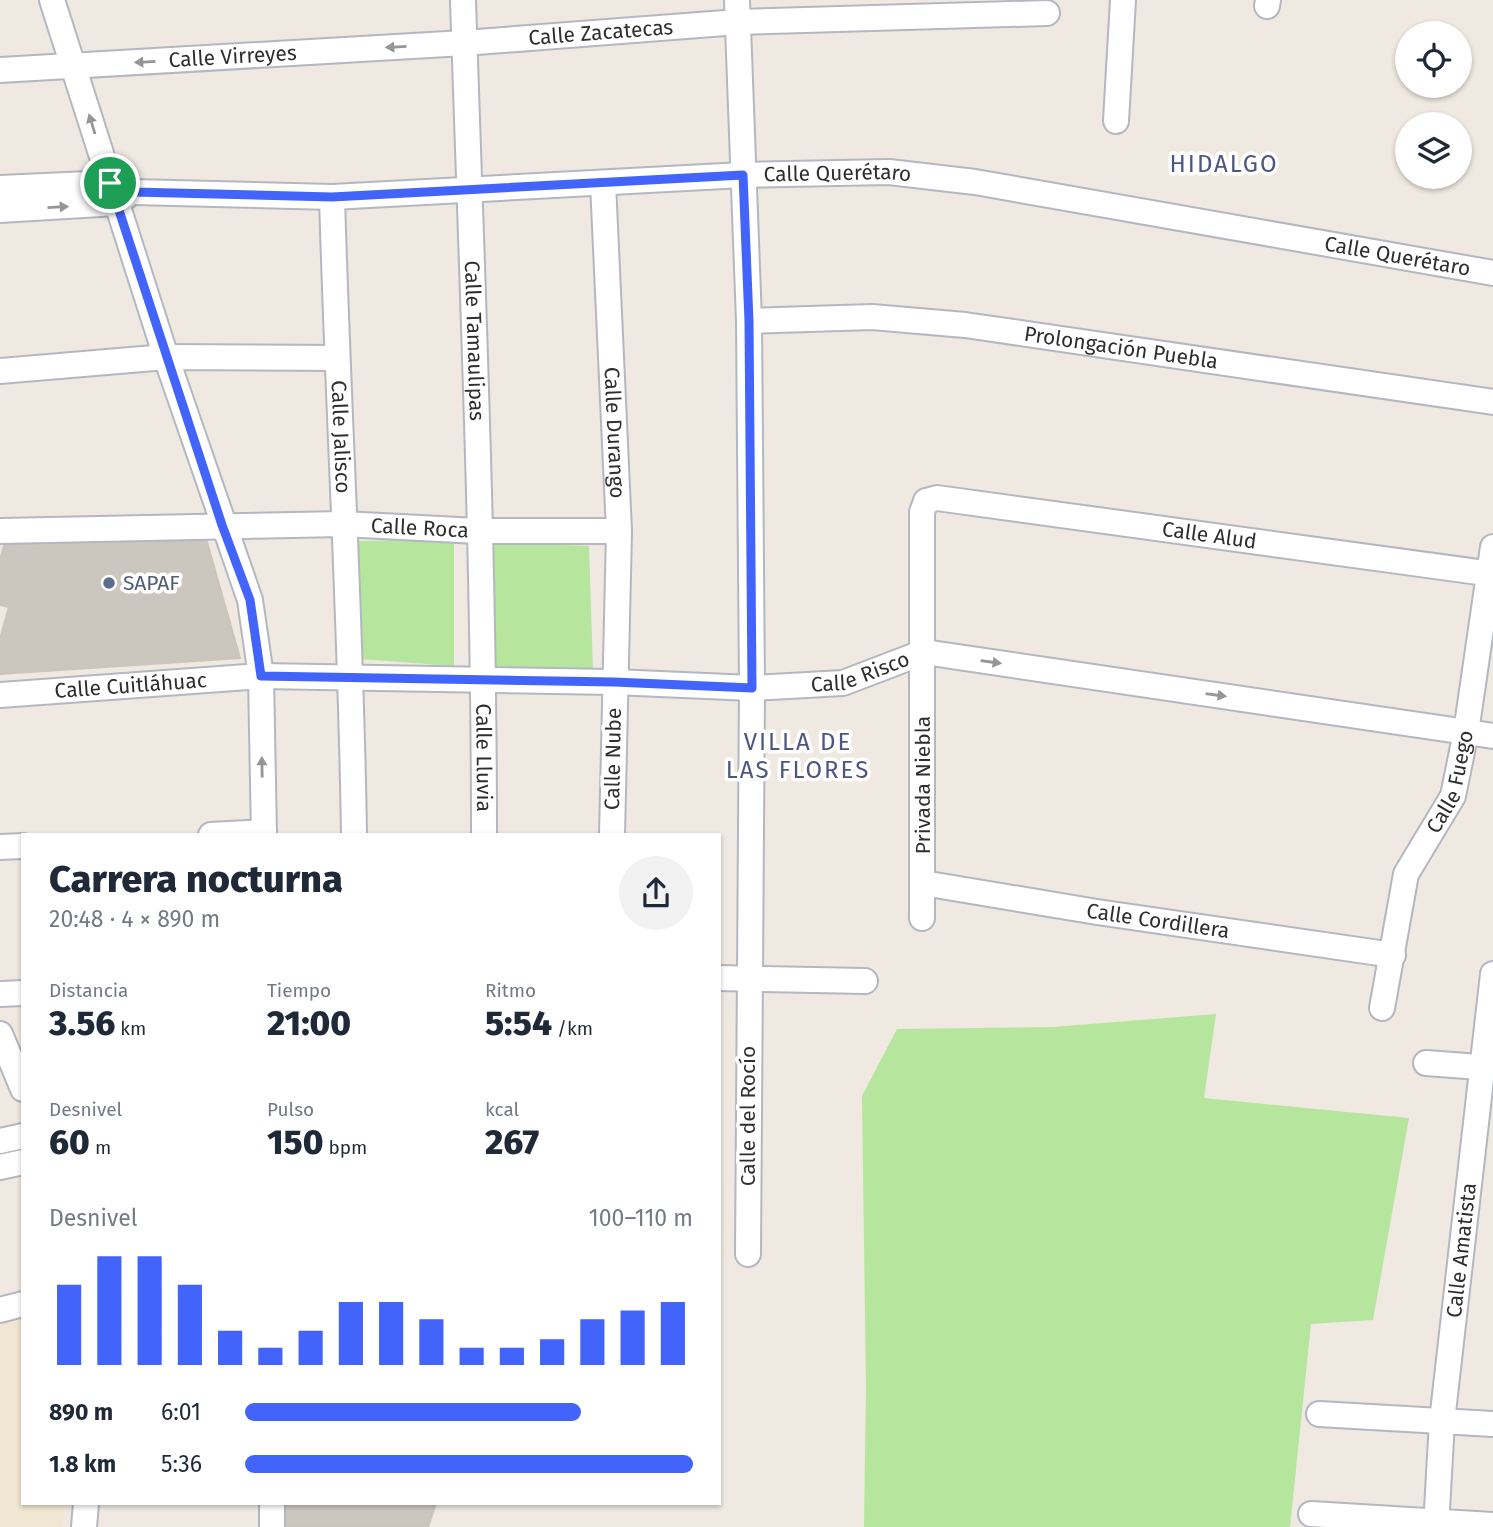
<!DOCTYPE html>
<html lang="es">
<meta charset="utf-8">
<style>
:root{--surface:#fff;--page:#f2f2f3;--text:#1f2937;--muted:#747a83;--accent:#4264fb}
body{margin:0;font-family:"Fira Sans",sans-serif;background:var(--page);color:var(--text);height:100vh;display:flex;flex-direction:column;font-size:26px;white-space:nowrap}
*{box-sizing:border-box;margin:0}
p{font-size:23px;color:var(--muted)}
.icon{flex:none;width:38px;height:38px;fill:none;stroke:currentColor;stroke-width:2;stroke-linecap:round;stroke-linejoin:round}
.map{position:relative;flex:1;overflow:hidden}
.details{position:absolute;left:21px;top:833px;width:700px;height:672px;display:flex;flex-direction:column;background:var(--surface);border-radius:0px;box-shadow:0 2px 5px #0004}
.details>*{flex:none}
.tools{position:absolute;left:1395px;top:21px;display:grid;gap:14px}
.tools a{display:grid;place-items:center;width:77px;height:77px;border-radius:50%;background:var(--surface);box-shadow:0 2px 5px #0004;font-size:35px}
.pin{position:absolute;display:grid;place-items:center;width:60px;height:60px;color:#fff;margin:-30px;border:4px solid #fff;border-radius:50%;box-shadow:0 2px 7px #0007}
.round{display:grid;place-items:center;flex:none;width:74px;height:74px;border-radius:37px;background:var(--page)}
.overview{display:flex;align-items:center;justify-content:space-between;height:119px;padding:0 28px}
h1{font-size:38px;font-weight:800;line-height:52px}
.figures{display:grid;grid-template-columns:repeat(3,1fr);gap:10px;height:119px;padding:7px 28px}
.figures div{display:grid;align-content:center}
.figures b{font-size:35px;font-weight:800}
.figures small{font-size:19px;font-weight:400}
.figures p{font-size:19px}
.chart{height:196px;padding:14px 28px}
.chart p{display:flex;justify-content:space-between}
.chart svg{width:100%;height:126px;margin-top:7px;stroke:var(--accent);stroke-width:6}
ul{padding:0 28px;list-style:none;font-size:23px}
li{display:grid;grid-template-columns:112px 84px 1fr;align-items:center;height:52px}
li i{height:18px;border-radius:9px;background:var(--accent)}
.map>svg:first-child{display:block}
.education{fill:#f0e6d1}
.green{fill:#b6e59e}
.building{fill:#cbc7bf;stroke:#cbc5ba;stroke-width:2}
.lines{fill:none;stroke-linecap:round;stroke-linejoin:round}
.minor-casing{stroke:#b4b7c1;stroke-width:28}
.minor{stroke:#fff;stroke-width:24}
.oneway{fill:#969696}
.route-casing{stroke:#fff;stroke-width:14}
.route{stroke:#4264fb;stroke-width:9}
.service-dot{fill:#5c6f8a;stroke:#fff;stroke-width:2.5}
.labels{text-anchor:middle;stroke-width:7;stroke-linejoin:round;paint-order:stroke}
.street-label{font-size:21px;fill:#2e2e2e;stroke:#fff}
.service-label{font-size:21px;fill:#4e5e75;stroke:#fff;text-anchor:start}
.quarter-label{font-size:24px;letter-spacing:2px;fill:#4d5680;stroke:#fff}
</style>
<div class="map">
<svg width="1493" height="1527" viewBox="0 0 1493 1527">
<rect width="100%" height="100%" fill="#efe9e1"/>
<polygon class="education" points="23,1314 23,1503 65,1503 62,1527 0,1527 0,1319"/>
<g class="green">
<polygon points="454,539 454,666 360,659 357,541"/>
<polygon points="482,542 589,546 593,671 487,666"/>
<polygon points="1216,1014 1204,1098 1409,1118 1373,1320 1311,1324 1290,1527 864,1527 866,1387 862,1096 897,1029 1053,1027"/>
</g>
<g class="building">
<polygon points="205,535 240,658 0,674 0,639 9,607 0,605 0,560 6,539"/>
<polygon points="283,1503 436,1503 428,1527 284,1527"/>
</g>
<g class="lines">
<g class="minor-casing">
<g id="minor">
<polyline points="52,0 166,357 250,600 261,676 264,835"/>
<path id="s1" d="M463 0C472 278 484 556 484 835"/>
<polyline points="737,0 749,321 752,688 748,1254"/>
<polyline points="1267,6 1268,0"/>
<path id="s2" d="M0 70 464 43 738 22 1047 13"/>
<polyline points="1116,121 1123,0"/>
<path id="s3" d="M603 183 619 531 612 835"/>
<path id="s4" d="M0 188 110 183 133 192 332 197 743 175 889 172 975 182 1493 273"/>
<path id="s5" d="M332 197C338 409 351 622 354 835"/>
<polyline points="0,210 117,203 129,194"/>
<path id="s6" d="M749 321 872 317 965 325 1493 402"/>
<polyline points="0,371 166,357 337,358"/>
<path id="s7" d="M0 531 343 524 478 531H619"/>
<path id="s8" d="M0 695 261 676 614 682 752 688 843 683 924 652 1493 736"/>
<polyline points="211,835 264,832"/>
<polyline points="0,847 23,846"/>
<path id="s9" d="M923 883 1097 912 1393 955"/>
<path id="s10" d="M922 918V512L926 501 937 498 1493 574"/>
<polyline points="719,978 865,981"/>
<polyline points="0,994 23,993"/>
<path id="s11" d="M1382 1008 1406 874 1453 796 1466 732 1493 547"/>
<polyline points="0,1034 23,1089"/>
<polyline points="1426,1063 1493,1068"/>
<polyline points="0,1141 23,1136"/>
<polyline points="0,1167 23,1162"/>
<polyline points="0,1310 23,1304"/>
<polyline points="1319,1414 1493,1424"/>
<polyline points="272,1503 272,1527"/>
<polyline points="1311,1514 1493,1525"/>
<polyline points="84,1527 86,1503"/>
<path id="s12" d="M1436 1527 1442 1421 1493 974"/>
</g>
</g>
<use href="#minor" class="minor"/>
</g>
<defs><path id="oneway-solid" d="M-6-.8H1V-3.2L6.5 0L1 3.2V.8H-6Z" transform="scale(1.75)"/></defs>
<g class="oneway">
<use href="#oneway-solid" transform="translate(396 47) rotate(177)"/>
<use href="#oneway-solid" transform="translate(145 62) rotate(177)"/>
<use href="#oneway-solid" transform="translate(92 124) rotate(-107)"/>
<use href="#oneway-solid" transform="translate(58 207) rotate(-3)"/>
<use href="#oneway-solid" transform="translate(991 662) rotate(8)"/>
<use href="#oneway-solid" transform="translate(1216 695) rotate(8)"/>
<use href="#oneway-solid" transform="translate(262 767) rotate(-91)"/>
</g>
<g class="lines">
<g class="route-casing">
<polygon id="route" points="743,175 749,321 752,688 614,682 261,676 250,600 222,525 110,183 133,192 332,197"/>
</g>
<use href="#route" class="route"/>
</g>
<circle class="service-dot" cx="109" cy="583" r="7"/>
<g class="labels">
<g class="street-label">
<text dy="7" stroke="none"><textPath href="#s2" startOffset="602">Calle Zacatecas</textPath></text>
<text dy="7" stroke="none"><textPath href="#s2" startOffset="233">Calle Virreyes</textPath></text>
<text dy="7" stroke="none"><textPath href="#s4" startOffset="840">Calle Querétaro</textPath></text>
<text dy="7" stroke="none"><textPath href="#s4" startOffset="1407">Calle Querétaro</textPath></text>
<text dy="7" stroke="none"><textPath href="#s1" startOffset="341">Calle Tamaulipas</textPath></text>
<text dy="7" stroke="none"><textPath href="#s6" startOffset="374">Prolongación Puebla</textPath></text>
<text dy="7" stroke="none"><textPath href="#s3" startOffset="250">Calle Durango</textPath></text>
<text dy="7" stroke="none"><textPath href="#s5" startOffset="240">Calle Jalisco</textPath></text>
<text dy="7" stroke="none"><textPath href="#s7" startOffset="420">Calle Roca</textPath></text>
<text dy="7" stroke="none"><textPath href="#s10" startOffset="704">Calle Alud</textPath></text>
<text dy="7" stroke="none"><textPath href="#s8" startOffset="863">Calle Risco</textPath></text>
<text dy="7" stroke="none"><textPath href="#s8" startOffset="131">Calle Cuitláhuac</textPath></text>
<text dy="7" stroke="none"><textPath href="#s1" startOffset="758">Calle Lluvia</textPath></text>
<text transform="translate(613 759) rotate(-89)" y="7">Calle Nube</text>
<text dy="7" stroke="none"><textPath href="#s11" startOffset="240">Calle Fuego</textPath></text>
<text transform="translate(923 785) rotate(-90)" y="7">Privada Niebla</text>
<text dy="7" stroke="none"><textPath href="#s9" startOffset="238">Calle Cordillera</textPath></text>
<text transform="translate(748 1116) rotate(-90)" y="7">Calle del Rocío</text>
<text dy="7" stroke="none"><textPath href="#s12" startOffset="278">Calle Amatista</textPath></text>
</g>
<g class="service-label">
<text x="123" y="590">SAPAF</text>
</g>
<g class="quarter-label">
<text x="1224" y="172">HIDALGO</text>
<text x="798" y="750">VILLA DE<tspan x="798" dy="28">LAS FLORES</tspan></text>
</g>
</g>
</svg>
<div class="tools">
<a><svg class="icon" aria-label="locate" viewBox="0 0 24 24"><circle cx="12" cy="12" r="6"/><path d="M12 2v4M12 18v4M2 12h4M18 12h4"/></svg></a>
<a><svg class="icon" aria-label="layers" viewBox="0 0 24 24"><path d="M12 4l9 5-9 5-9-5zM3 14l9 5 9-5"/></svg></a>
</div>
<div class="pin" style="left:110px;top:183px;background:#1e9e55"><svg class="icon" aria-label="arrive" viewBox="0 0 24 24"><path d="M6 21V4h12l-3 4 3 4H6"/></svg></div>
<section class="details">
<div class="overview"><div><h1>Carrera nocturna</h1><p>20:48 · 4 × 890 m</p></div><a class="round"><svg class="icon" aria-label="share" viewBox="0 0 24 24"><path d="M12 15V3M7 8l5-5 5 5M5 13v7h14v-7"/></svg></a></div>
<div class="figures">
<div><p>Distancia</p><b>3.56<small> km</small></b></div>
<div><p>Tiempo</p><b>21:00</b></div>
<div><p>Ritmo</p><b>5:54<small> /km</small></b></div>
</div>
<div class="figures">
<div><p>Desnivel</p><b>60<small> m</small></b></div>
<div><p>Pulso</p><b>150<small> bpm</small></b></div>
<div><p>kcal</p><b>267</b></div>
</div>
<div class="chart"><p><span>Desnivel</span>100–110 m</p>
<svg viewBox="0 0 160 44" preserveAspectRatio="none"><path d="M5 44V16M15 44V6M25 44V6M35 44V16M45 44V32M55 44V38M65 44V32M75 44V22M85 44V22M95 44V28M105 44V38M115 44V38M125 44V35M135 44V28M145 44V25M155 44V22"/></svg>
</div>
<ul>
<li><b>890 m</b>6:01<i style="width:75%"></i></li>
<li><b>1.8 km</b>5:36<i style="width:100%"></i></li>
</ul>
</section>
</div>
